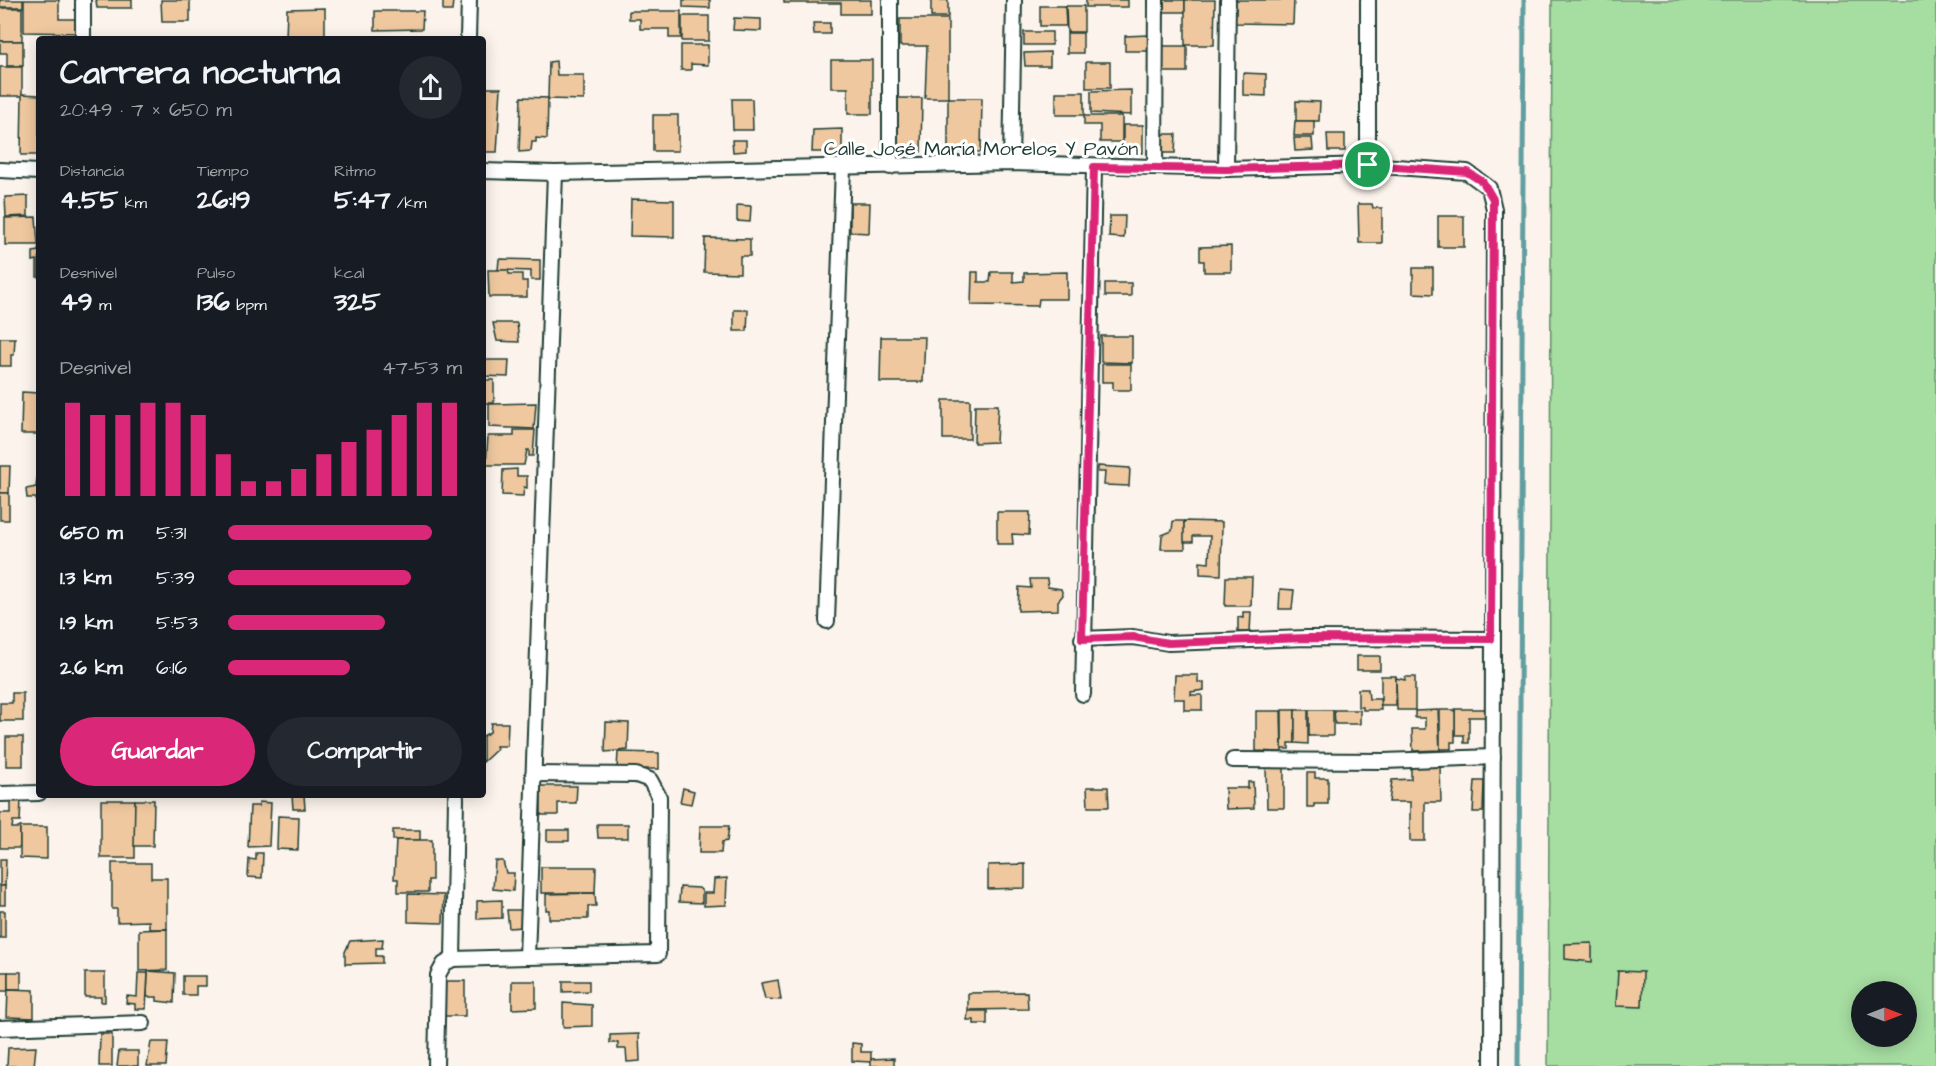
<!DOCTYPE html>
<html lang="es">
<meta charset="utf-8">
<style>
:root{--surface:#171b24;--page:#242831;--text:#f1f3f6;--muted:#9ea1a6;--accent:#db2777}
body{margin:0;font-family:"Architects Daughter",sans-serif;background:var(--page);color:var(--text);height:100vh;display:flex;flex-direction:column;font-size:22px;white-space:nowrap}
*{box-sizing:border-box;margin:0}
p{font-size:20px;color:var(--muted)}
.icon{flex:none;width:33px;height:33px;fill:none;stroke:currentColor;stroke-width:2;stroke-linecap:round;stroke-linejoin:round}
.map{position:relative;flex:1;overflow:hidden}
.panel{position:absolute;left:36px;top:36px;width:450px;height:762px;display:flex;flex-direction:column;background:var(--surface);border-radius:6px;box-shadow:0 3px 15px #0003}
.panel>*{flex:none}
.needle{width:39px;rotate:90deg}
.fabs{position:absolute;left:1851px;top:981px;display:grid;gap:12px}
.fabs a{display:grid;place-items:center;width:66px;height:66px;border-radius:50%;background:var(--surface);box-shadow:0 3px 15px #0003;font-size:30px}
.pin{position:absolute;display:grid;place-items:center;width:51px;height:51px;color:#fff;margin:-26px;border:3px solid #fff;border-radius:50%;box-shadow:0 2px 6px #0007}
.round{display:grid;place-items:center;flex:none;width:63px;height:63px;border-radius:32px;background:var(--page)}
.summary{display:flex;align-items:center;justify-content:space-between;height:102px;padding:0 24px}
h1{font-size:33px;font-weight:700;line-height:45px}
.stats{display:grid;grid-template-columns:repeat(3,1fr);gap:9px;height:102px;padding:6px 24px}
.stats div{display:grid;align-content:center}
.stats b{font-size:26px;font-weight:700}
.stats small{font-size:16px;font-weight:400}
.stats p{font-size:16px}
.chart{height:168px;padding:12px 24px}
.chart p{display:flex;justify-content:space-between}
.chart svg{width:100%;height:108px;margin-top:6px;stroke:var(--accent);stroke-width:6}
.action{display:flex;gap:12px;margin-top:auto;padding:12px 24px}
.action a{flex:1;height:69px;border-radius:36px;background:var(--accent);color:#fff;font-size:24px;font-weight:700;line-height:69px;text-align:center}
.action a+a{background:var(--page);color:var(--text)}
ul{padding:0 24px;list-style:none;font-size:20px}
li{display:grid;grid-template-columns:96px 72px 1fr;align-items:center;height:45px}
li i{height:15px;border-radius:8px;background:var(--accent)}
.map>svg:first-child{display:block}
.green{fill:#a6dda1;stroke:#628d6a;stroke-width:1.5;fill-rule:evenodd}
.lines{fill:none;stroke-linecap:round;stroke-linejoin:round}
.stream{stroke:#629ea0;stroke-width:5}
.building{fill:#efc89f;stroke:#1f3d34;stroke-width:1.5}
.street-casing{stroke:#1f3d34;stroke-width:18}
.street{stroke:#fff;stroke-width:14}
.route-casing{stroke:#fff;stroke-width:12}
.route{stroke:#db2777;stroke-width:8}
.labels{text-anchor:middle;stroke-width:6;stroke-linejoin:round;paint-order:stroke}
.street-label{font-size:20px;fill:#1f3d34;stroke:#fff}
</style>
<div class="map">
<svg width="1936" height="1066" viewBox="0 0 1936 1066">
<rect width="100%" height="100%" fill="#fcf4ec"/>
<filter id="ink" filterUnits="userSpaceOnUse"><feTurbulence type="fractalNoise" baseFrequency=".0167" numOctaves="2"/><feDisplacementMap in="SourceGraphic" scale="12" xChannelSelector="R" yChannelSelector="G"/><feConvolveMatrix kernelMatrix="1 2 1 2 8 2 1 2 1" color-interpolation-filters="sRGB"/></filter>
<g filter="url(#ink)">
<path class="green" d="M1552 0H1936V1066H1548ZM1862 992H1906V1036H1862Z"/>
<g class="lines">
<polyline class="stream" points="1518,1066 1524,0"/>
</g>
<g class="building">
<rect x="0" y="0" width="23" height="7"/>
<polygon points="24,0 59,0 59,19 76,19 76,33 24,32"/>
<polygon points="96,0 132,0 132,8 97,8"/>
<polygon points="161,0 190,0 190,22 162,22"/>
<polygon points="443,0 453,0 452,11 443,11"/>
<polygon points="683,0 710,0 710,8 683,7"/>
<polygon points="784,0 871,0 871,14 841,14 841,3 784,3"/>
<rect x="931" y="0" width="17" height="17"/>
<rect x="1086" y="0" width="42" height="7"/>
<rect x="1162" y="0" width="23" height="12"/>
<polygon points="1185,0 1215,0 1214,45 1185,45"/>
<polygon points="1233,0 1294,0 1293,24 1233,23"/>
<polygon points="1040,6 1065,6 1066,26 1040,26"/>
<polygon points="1066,6 1084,6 1084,32 1067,32"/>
<rect x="0" y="8" width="22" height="33"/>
<polygon points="325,8 325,39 286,39 287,9"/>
<polygon points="375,11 423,11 422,29 375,30"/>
<polygon points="629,11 681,11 681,38 669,38 669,29 640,29 640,19 629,19"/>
<rect x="682" y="16" width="27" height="25"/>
<polygon points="734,18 761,19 761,31 733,30"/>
<polygon points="900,19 948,19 948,98 925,98 927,46 900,46"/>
<polygon points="813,23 830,23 830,34 814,34"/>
<rect x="1024" y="32" width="28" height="13"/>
<rect x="1067" y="33" width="16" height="20"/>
<polygon points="1148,35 1148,51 1125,51 1125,36"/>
<polygon points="0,41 23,41 23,66 7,66 7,53 0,53"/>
<polygon points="681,45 708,45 708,65 691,64 691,70 681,70"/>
<rect x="1162" y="46" width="25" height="26"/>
<polygon points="1050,52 1050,66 1025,66 1024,53"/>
<polygon points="831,60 872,60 872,114 848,114 848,88 831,88"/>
<polygon points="556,61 557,75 584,75 584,100 548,99 549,62"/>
<rect x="1086" y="62" width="24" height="26"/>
<rect x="0" y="67" width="22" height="29"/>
<polygon points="1243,73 1266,74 1266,96 1243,95"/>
<polygon points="483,88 501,88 497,152 483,152"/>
<polygon points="1131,90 1131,115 1091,113 1091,91"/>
<rect x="1056" y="92" width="28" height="23"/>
<polygon points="22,94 39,95 39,155 21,155"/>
<polygon points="521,97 548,98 547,139 536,138 536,142 532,142 531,151 519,152"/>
<polygon points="894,98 922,98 921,152 894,152"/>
<polygon points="948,98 982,98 981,152 948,151"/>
<polygon points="732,99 752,99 753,130 733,130"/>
<polygon points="1296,101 1320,102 1319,121 1296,121"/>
<rect x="653" y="115" width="25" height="36"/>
<polygon points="1084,116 1122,116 1122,142 1100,142 1100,125 1084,125"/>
<polygon points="1295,121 1314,121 1314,136 1294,136"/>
<rect x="1123" y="125" width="20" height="28"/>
<polygon points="842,129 842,152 812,152 813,130"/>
<polygon points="1163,134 1176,134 1175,153 1162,153"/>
<polygon points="1327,134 1345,134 1345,151 1328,151"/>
<polygon points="1294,138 1312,138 1313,150 1295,151"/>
<polygon points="732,140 746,140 746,151 733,152"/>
<polygon points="28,196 28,216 6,217 5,197"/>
<polygon points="631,199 674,200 674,237 630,236"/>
<polygon points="850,203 870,203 869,233 850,232"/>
<polygon points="1358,204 1372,204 1373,208 1382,208 1382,243 1359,243"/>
<polygon points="737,205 751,206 750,222 737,221"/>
<polygon points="1110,216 1125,216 1124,238 1109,237"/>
<rect x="1438" y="216" width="26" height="31"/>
<polygon points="36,217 38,245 5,245 5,218"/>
<polygon points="705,238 750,239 750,256 740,256 740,273 704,272"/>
<polygon points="39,244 39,277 37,277 37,260 33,261 33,252 38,251"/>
<polygon points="1231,246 1231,272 1204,272 1204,261 1200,261 1200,247"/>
<polygon points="499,259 540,260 540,280 531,280 531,271 498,270"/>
<polygon points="1413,268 1433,268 1433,294 1413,293"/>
<polygon points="488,270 508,270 509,274 522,274 522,281 527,281 527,297 489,297"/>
<polygon points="972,272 978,272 978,282 990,282 991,272 1013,272 1013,282 1024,281 1024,273 1067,272 1067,299 1039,299 1038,306 971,305"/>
<rect x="1105" y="283" width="26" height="13"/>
<polygon points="734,310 748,310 747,331 734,331"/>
<polygon points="493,323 517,323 519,342 497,341"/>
<polygon points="1101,336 1132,336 1132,363 1101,362"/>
<polygon points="881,337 925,337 923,382 880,382"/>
<polygon points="0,338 15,338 14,355 11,355 11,366 0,366"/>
<polygon points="483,360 509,360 508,377 483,376"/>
<polygon points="1102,364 1131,364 1131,390 1113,390 1113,382 1102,382"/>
<rect x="483" y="380" width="11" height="23"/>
<polygon points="22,392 39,393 39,434 21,434"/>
<rect x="943" y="400" width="27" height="39"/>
<polygon points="536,403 534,429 489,427 489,404"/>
<polygon points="975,405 998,405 996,442 974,443"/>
<polygon points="514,430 535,430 533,456 529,456 529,450 527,450 524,465 486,465 488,436 514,436"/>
<polygon points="0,466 10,466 9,493 0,493"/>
<polygon points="1098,466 1130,468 1129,486 1104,485 1105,472 1098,472"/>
<polygon points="517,469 517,476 527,476 527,488 524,487 523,496 502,495 503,470"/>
<polygon points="37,478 39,478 39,509 37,509 36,498 27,498 26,489 36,487"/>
<rect x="0" y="493" width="9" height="27"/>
<polygon points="997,512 1030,512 1029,535 1012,534 1013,544 997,544"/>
<polygon points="1173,521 1184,521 1185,549 1161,549 1162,535 1172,531"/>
<polygon points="1184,521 1222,522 1221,575 1200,574 1200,562 1209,563 1210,536 1193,536 1193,542 1184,542"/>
<polygon points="1226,577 1252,577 1251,606 1225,606"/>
<polygon points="1030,579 1047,579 1048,587 1061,589 1063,595 1058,601 1058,610 1018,611 1019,587 1031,588"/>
<polygon points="1280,589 1294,590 1292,609 1279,609"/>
<polygon points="1243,612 1251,612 1250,632 1238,632 1238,617 1243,618"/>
<rect x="1357" y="656" width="23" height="14"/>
<polygon points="1175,675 1198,675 1198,682 1204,683 1204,690 1191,692 1191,695 1202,695 1202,710 1184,710 1184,699 1174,699"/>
<rect x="1381" y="676" width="15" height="29"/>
<polygon points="1405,677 1415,677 1415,710 1397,710 1396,678 1405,680"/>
<polygon points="1358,689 1368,689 1369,699 1380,699 1381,710 1363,710 1363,707 1358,707"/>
<polygon points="12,693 23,693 23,721 0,721 0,703 12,703"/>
<polygon points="1455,709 1485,709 1485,717 1469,717 1469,743 1464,743 1464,735 1455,735"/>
<polygon points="1282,710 1295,710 1295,743 1289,743 1289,749 1282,749"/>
<polygon points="1295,710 1308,710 1308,744 1295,743"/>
<rect x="1309" y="710" width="24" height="26"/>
<polygon points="1334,710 1360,710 1360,724 1335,724"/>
<polygon points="1438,710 1440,750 1413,751 1412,729 1425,729 1425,718 1415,718 1415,711"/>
<polygon points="1440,710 1455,710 1455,742 1451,742 1451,749 1440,749"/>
<polygon points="1256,711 1281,711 1282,752 1256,751"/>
<polygon points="606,722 629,723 628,750 605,752"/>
<polygon points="491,723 508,723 507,746 496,746 497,749 483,762 483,736 490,732"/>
<rect x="6" y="737" width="17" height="29"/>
<polygon points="618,752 659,753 659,769 617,769"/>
<polygon points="1411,767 1440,767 1441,802 1425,802 1425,841 1410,841 1410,802 1389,802 1392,780 1411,779"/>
<polygon points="1266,768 1284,768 1284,808 1267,808"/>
<polygon points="1307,773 1315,773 1315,778 1328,778 1328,804 1314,804 1314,807 1307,807"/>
<polygon points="1475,781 1484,781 1483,812 1473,812"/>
<polygon points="1248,782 1253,782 1254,808 1226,809 1225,788 1248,788"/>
<polygon points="541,786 577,786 576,803 558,803 558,815 541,815"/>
<polygon points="1087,787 1108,787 1109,807 1088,807"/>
<polygon points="683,788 694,791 691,804 680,802"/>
<polygon points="292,795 304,795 305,809 293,809"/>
<polygon points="11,800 21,800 20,821 13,821 12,828 20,828 20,848 0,848 0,813 11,813"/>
<rect x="101" y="800" width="34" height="58"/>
<polygon points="135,800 154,800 153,846 134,846"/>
<polygon points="259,802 271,803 269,846 248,847 250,806 259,806"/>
<polygon points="278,816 299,817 298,850 277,849"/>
<polygon points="597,824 628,824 628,838 598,838"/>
<polygon points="700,826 729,826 727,841 722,842 721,853 699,853"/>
<polygon points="20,827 47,827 47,859 20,858"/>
<rect x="393" y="830" width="27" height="10"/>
<rect x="547" y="830" width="22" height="11"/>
<polygon points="396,840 432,840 432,880 428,880 428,892 398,892 398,879 394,879"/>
<polygon points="256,853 263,853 262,878 248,877 249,859 256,860"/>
<polygon points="0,859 6,859 5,886 0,886"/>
<polygon points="495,861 503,861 506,873 514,873 513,891 493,889"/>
<polygon points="112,863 151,863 151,878 167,878 167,929 149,929 149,921 117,922 117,909 112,909"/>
<polygon points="1025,864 1025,888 988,889 988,865"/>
<polygon points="541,867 596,867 595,893 541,893"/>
<polygon points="727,878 726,905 704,906 704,893 713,893 714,879"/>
<rect x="0" y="886" width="5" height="19"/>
<polygon points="680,887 699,888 702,891 702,903 679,902"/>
<polygon points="595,893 596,906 588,906 588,919 549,919 549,910 546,910 546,894"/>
<polygon points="408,894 444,895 443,923 408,922"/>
<polygon points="502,900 502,918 477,919 477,901"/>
<polygon points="507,910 522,910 523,927 509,928"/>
<rect x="0" y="911" width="5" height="27"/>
<polygon points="167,929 167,970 139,971 139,930"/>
<polygon points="383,939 382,948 376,948 376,956 382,956 382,963 345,964 345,952 350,941"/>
<polygon points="1592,943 1592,962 1565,959 1565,944"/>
<polygon points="148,971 175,973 174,1003 157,1001 157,997 147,997"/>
<polygon points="1618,971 1643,972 1642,1007 1616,1006"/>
<rect x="0" y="972" width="8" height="19"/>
<rect x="8" y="972" width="13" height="17"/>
<polygon points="85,973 105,973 105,1002 101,1002 101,997 85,997"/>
<polygon points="138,973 148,973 146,1009 135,1009 135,1004 126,1003 127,996 137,997"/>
<polygon points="183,976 206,976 206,986 196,986 196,995 183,995"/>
<polygon points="778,980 781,1000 765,999 761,983"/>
<rect x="444" y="981" width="21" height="35"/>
<polygon points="512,981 536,981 536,1008 512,1009"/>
<polygon points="563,981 589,981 589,991 563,992"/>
<polygon points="8,989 34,990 34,1018 7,1017"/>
<polygon points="1027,992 1028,1009 968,1010 968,993"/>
<polygon points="563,1003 592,1005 592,1026 563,1027"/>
<polygon points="968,1011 987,1011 987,1024 974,1024 974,1020 967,1020"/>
<polygon points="100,1034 112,1034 112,1066 99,1066"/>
<polygon points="639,1034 640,1061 627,1062 626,1049 618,1049 618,1043 610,1043 610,1035"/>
<polygon points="151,1042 168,1042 166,1066 147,1066"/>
<polygon points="852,1043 861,1044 861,1052 871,1052 871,1062 852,1061"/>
<polygon points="36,1047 34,1066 7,1066 8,1048"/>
<polygon points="119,1051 138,1051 138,1066 117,1066"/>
<polygon points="894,1058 894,1066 871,1066 871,1059"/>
</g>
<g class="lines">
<g class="street-casing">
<g id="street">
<polyline points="83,0 83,39"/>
<polyline points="468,39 469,0"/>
<polyline points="1011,163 1014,0"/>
<polyline points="1368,165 1368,0"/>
<polyline points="890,167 890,0"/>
<polyline points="1155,167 1156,0"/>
<polyline points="1226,169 1228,0"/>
<polyline points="0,170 39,172"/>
<polyline points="483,171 555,173 1011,163 1226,169 1368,165 1467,172 1489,188 1494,209 1492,1066"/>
<polyline points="827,621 843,167"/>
<polyline points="1082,639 1133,637 1168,643 1307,638 1491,639"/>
<polyline points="1083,694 1094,167"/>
<polyline points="1233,760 1384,761 1493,757"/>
<polyline points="0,794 39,793"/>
<polyline points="527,957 658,954 659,797 650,780 636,775 533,774"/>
<polyline points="453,959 456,798"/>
<polyline points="0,1028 143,1023"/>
<polyline points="436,1066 438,975 444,964 453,959 527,957 555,173"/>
</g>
</g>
<use href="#street" class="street"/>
</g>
</g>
<g class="lines" filter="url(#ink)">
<g class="route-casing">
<polygon id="route" points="1368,165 1467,172 1483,182 1493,199 1491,639 1307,638 1168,643 1133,637 1082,639 1094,167 1226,169"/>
</g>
<use href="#route" class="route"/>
</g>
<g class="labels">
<g class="street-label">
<text x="981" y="155">Calle José María Morelos Y Pavón</text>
</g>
</g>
</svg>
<div class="fabs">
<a><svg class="needle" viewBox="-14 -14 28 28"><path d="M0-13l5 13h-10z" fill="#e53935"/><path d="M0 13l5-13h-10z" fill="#9ea1a6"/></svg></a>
</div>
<div class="pin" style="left:1368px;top:165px;background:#1e9e55"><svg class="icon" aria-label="arrive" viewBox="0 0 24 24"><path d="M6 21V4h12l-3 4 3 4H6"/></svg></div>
<section class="panel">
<div class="summary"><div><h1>Carrera nocturna</h1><p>20:49 · 7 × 650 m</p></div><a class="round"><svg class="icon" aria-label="share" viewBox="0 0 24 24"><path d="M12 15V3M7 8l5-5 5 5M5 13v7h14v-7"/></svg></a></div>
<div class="stats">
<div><p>Distancia</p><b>4.55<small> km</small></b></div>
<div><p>Tiempo</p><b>26:19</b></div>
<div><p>Ritmo</p><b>5:47<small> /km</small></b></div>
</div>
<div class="stats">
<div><p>Desnivel</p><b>49<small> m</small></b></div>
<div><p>Pulso</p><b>136<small> bpm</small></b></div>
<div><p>kcal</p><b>325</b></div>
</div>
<div class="chart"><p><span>Desnivel</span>47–53 m</p>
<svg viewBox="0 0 160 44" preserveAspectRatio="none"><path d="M5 44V6M15 44V11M25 44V11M35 44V6M45 44V6M55 44V11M65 44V27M75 44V38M85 44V38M95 44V33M105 44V27M115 44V22M125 44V17M135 44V11M145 44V6M155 44V6"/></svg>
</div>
<ul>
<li><b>650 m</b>5:31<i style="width:87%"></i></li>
<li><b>1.3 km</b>5:39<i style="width:78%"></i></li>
<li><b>1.9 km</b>5:53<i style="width:67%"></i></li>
<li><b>2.6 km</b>6:16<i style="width:52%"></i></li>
</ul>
<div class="action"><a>Guardar</a><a>Compartir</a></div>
</section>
</div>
